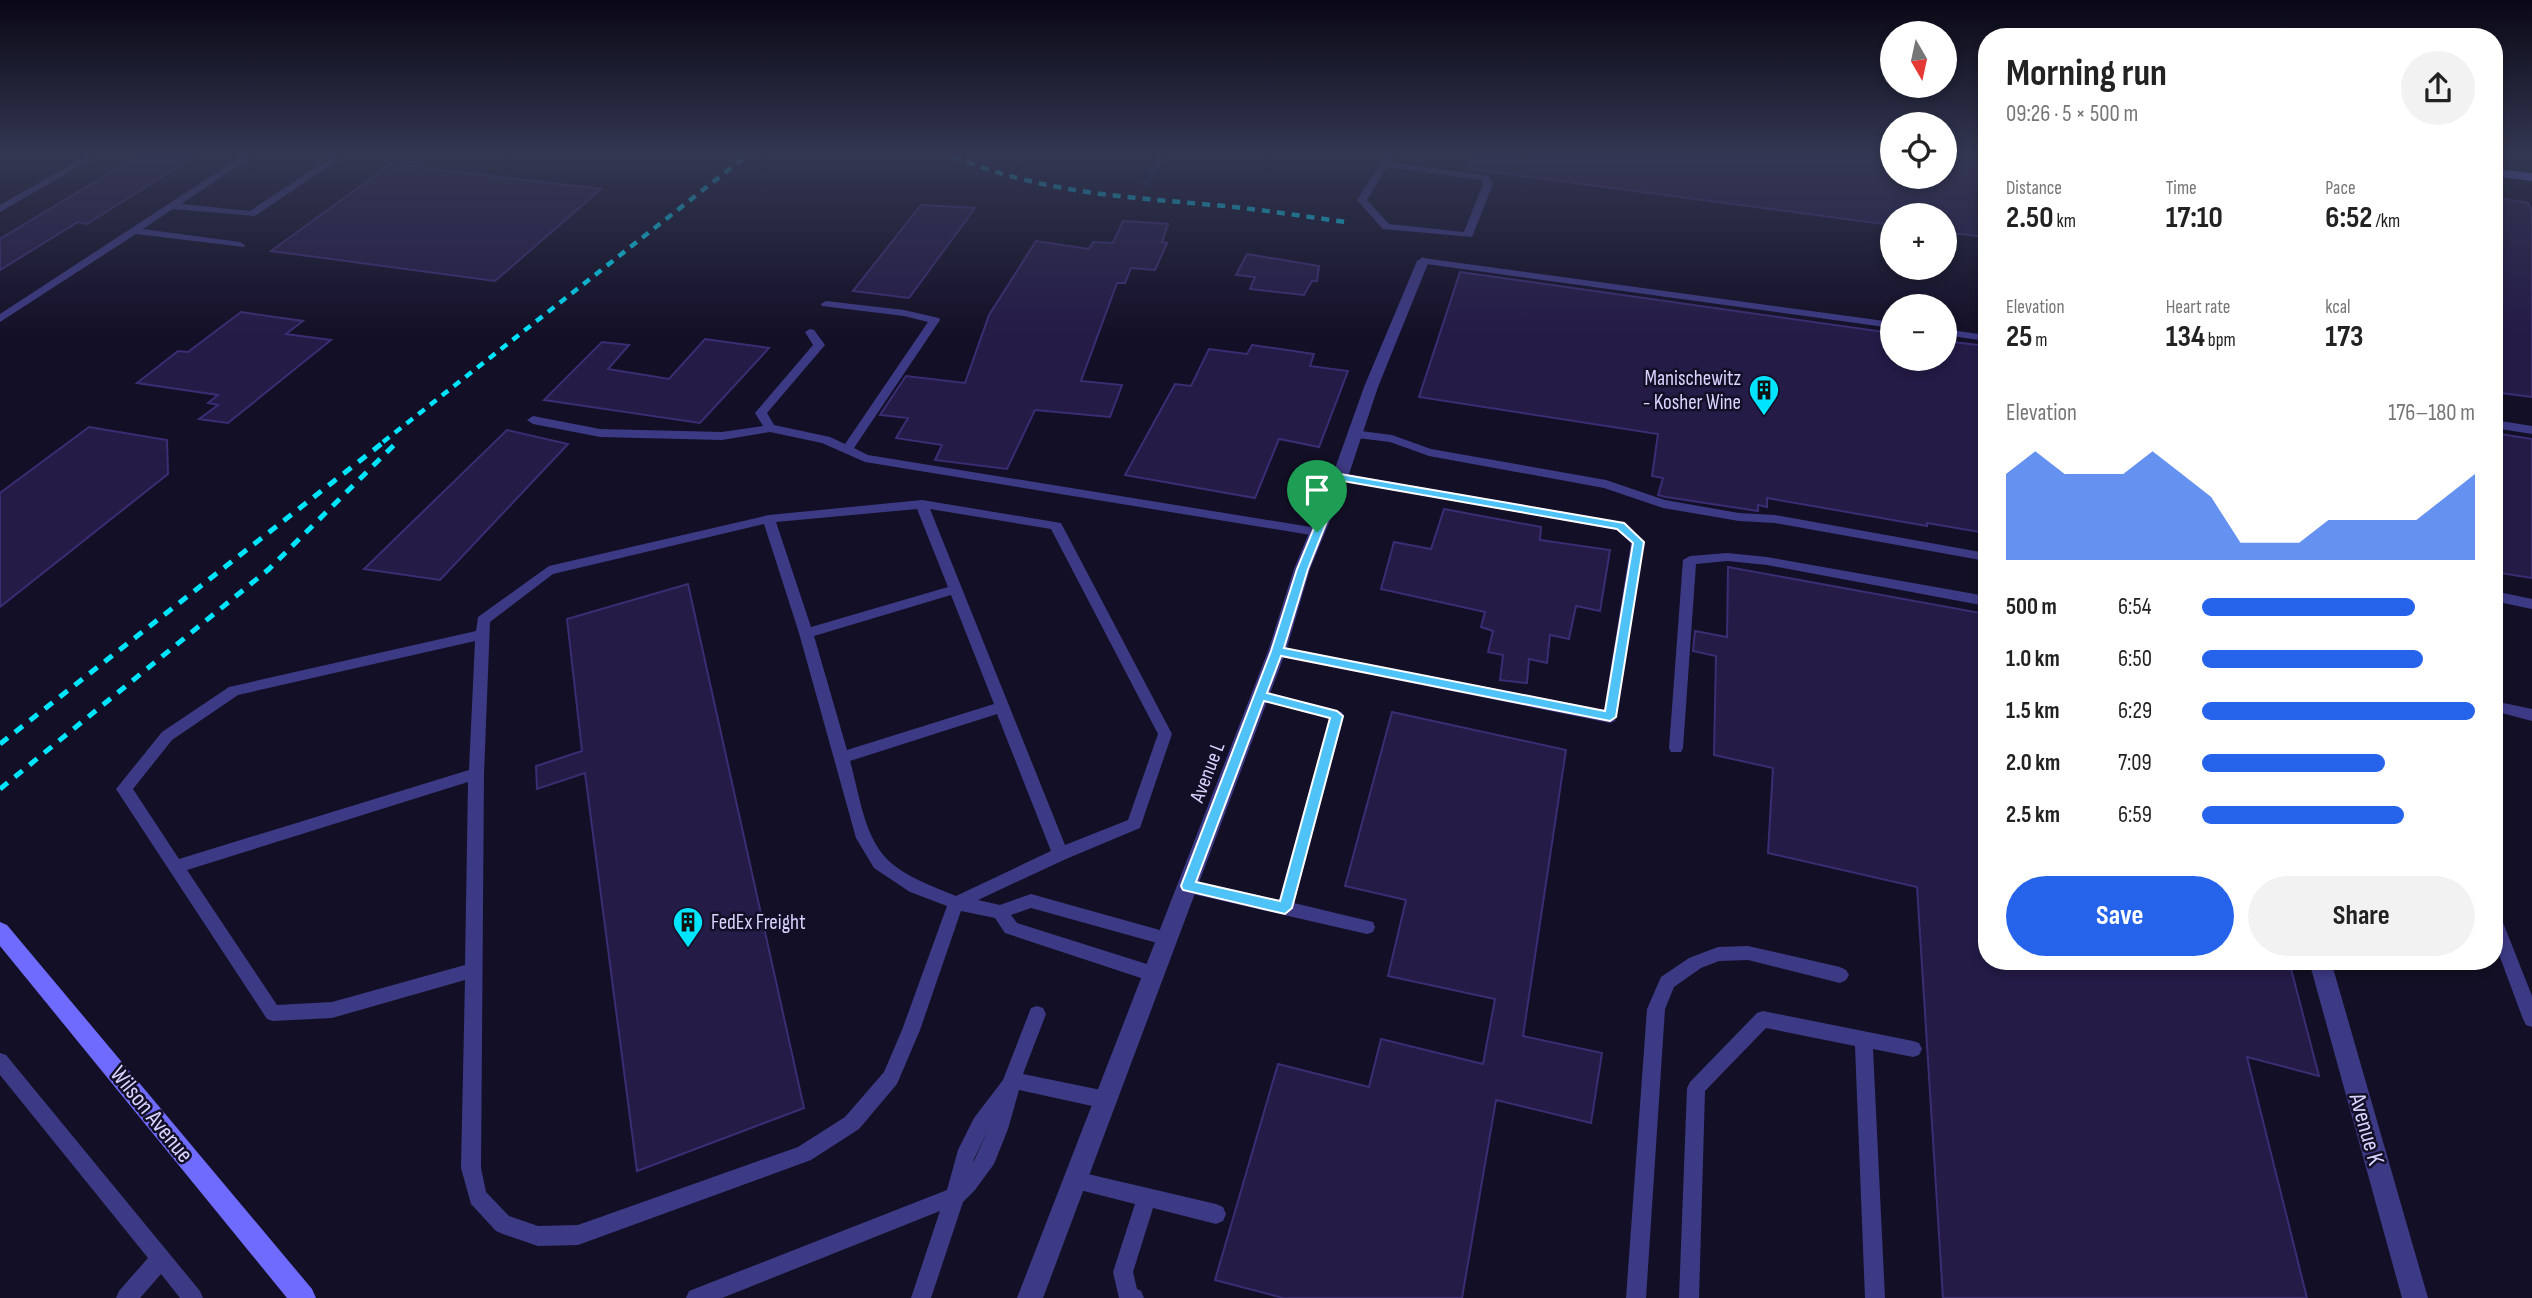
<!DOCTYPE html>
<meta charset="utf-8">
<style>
:root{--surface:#fff;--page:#f2f2f2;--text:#222;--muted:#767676;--accent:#2563eb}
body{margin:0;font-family:"Sofia Sans Condensed",sans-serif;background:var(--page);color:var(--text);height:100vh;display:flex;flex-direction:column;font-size:26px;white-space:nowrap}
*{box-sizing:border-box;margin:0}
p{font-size:23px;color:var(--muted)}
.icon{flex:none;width:38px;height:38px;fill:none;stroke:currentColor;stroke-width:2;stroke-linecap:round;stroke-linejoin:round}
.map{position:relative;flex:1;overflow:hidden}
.side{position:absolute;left:1978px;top:28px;width:525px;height:942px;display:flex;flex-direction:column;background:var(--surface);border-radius:28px;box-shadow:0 4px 10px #0003}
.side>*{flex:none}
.needle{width:46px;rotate:171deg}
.buttons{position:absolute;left:1880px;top:21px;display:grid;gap:14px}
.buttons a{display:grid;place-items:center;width:77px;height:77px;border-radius:50%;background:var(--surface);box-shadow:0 4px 10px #0003;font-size:35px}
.pin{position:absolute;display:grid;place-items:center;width:60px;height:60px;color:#fff;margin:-72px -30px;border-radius:50% 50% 50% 0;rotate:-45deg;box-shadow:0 0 7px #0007}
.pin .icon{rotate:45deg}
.round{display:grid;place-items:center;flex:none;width:74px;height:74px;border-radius:37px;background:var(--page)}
.overview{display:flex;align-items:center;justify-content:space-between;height:119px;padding:0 28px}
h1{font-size:38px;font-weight:700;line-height:52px}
.figures{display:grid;grid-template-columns:repeat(3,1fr);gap:10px;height:119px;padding:7px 28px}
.figures div{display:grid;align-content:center}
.figures b{font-size:30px;font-weight:700}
.figures small{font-size:19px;font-weight:400}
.figures p{font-size:19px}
.chart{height:196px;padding:14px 28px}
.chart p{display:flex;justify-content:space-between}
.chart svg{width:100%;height:126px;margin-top:7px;fill:var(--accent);opacity:.7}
.button{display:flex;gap:14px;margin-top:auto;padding:14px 28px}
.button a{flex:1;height:80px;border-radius:42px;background:var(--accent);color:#fff;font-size:28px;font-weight:700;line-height:80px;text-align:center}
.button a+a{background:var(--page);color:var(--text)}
ul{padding:0 28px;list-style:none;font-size:23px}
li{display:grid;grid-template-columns:112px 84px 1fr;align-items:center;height:52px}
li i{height:18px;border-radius:9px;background:var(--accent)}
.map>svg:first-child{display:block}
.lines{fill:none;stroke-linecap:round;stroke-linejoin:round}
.stream{stroke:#0c2248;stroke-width:6}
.building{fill:#241b47;stroke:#3b2d73;stroke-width:2}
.lane{fill:#3d3a85;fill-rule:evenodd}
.street{fill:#3d3a85;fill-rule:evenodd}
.secondary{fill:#6f6bff;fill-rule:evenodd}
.rail-far1{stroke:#00e5ff;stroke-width:4.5;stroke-dasharray:8 7;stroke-linecap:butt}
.rail{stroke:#00e5ff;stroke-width:5;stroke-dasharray:10 9;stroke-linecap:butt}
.route{fill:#4fc3f7;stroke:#fff;stroke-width:2;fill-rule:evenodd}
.labels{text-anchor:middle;stroke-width:5;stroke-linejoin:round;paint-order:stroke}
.poi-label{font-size:21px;fill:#d9d4ff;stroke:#130f26;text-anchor:end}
.street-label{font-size:21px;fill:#d9d4ff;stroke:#130f26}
.near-street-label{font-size:24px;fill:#d9d4ff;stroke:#130f26}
</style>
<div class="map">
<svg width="2532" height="1298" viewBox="0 0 2532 1298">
<rect width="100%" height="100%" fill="#130f26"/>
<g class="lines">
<polyline class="stream" points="1146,183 1162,156"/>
</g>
<g class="building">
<polygon points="138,156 195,156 87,224 78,222 0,270 0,239"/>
<polygon points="1470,156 1892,156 1892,177 1944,177 1944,156 1986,156 1986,237 1944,232 1944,215 1892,215 1892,225 1469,169"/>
<polygon points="391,164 601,189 495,281 271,251"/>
<polygon points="2494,197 2528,203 2532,211 2532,397 2494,392"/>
<polygon points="921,205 975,208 909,298 853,291"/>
<polygon points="1123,221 1168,224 1162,242 1167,243 1155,270 1131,268 1125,283 1117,283 1081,381 1122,385 1110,417 1035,410 1007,469 935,460 942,445 896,438 908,418 880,415 906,376 965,383 989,315 1036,241 1089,249 1093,242 1113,243"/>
<polygon points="1247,254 1319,266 1317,281 1312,281 1304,295 1250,289 1255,277 1236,275"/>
<polygon points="1460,272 1892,333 1892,359 1944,359 1944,341 1986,346 1986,533 1927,523 1927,526 1767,498 1767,507 1758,505 1758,511 1666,497 1658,495 1663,478 1652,476 1658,434 1419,397"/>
<polygon points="241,312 303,321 286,334 331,340 228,423 199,419 218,405 208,403 218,395 137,383 178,351 188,352"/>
<polygon points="705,339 769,348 700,423 544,400 602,342 629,345 608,369 669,379"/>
<polygon points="1252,345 1314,354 1310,366 1348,371 1319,447 1279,439 1255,498 1125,475 1175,384 1191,386 1209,349 1247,354"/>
<polygon points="89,427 167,440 168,474 0,607 0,493"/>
<polygon points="507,430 568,444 440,580 364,569"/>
<polygon points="2494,433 2532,439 2532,578 2494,572"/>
<polygon points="1444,509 1541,527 1540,540 1610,550 1600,611 1576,606 1569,639 1550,635 1547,663 1529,659 1527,683 1500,680 1503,655 1488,652 1493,631 1481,627 1485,612 1381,589 1394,542 1431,549"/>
<polygon points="1728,567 1986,614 1986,961 2289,961 2319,1076 2247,1057 2307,1298 1943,1298 1917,887 1768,853 1773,768 1714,755 1716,656 1693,651 1695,631 1727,637"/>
<polygon points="688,584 804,1108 637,1171 585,773 537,789 536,766 582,751 567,619"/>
<polygon points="1392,712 1566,750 1523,1036 1602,1053 1591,1123 1496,1100 1462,1298 1283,1298 1215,1280 1278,1064 1369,1087 1381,1039 1483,1064 1495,999 1388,976 1406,900 1345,886"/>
</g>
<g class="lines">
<g class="lane">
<polygon points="86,156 97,156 0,212 0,205"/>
<polygon points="242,156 253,156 181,204 250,211 333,156 344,156 255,216 173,209 143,229 240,242 245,245 244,247 136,234 0,322 0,314"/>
<path d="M1385 156H1393L1390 162 1489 176 1493 184 1472 237 1383 229 1357 200ZM1387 167 1482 180 1483 184 1464 232 1389 224 1367 200Z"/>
<polygon points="1423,258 1892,322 1892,328 1419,263 1418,261"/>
<polygon points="826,301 904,310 939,318 940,320 854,448 868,455 1317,528 1323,532 1317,536 865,462 822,443 770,432 722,440 600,437 533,424 527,420 533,416 600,429 722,432 763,426 755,413 813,345 805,332 810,329 814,330 825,345 767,413 774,425 830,437 845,444 928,322 904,316 822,306 821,304"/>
<polygon points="1944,329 1986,335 1986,341 1944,335"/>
<polygon points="2494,420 2532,426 2532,434 2494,428"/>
<polygon points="1353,430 1392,435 1431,449 1606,480 1665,500 1739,513 1775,515 1986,553 1986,561 1775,523 1739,521 1663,508 1604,488 1429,456 1390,442 1349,437 1347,434"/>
<polygon points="1340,473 1626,523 1644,542 1615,721 1610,723 1272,655 1270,651 1272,647 1277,646 1604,710 1631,543 1617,530 1336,480 1334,477 1336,474"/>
<path d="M922 500 1061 523 1172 734 1140 828 1066 859 978 900 1000 905 1031 894 1174 934 1176 939 1174 944 1168 946 1031 908 1011 915 1017 923 1153 966 1159 969 1162 974 1159 979 1153 982 1005 933 995 918 961 911 920 1030 897 1084 859 1129 811 1160 578 1245 538 1246 503 1234 496 1231 471 1204 461 1168 465 980 332 1018 273 1021 267 1019 116 789 162 732 229 687 476 631 478 617 549 566 769 515ZM917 509 948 587 811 627 776 522ZM930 509 1051 529 1158 734 1128 820 1065 845ZM764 524 799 633 856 838 874 868 910 892 947 906 902 1030 884 1072 845 1117 798 1147 578 1225 538 1226 509 1216 486 1192 481 1168 484 774 490 622 553 574ZM951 595 994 704 847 750 814 636ZM475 641 469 770 179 859 133 789 172 740 238 695ZM997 714 1051 851 956 896C934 887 901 875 885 857 863 832 859 792 850 761ZM468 782 465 965 332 1002 277 1005 187 870Z"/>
<polygon points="1727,553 1767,557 1986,596 1986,606 1767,565 1727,561 1696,564 1683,748 1681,752 1671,752 1669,748 1683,560 1690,556"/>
<polygon points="2494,591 2532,599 2532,609 2494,601"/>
<polygon points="1260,690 1342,712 1344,716 1294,903 1373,922 1375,927 1373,932 1367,934 1188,893 1182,891 1180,886 1182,881 1188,879 1279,900 1329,719 1255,699 1253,695 1255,691"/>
<polygon points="2494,701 2532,709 2532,721 2494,711"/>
<polygon points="2494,913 2500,915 2502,920 2532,996 2532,1027 2526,1025 2523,1019 2494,941"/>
<polygon points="1748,946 1840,967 1846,970 1849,975 1846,980 1840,983 1748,960 1719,961 1701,968 1674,987 1665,1009 1646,1298 1626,1298 1647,1009 1661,977 1689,958 1718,947"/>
<path d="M1037 1006 1043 1008 1046 1014 1023 1074 1106 1091 1112 1094 1115 1100 1112 1106 1106 1109 1019 1090 1008 1129 994 1164 975 1190 963 1202 931 1298H911L940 1211 722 1298H686L689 1291 947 1190 958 1150 974 1118 1003 1080 1031 1008ZM989 1128 973 1163 974 1159Z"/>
<polygon points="1763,1011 1913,1041 1919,1043 1922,1049 1919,1055 1913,1057 1873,1049 1885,1298 1865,1298 1855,1046 1766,1028 1705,1091 1699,1298 1679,1298 1687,1088 1690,1082 1757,1013"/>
<polygon points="0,1053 6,1055 200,1291 203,1298 180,1298 161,1274 140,1298 116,1298 119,1291 148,1258 0,1075"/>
<polygon points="1075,1171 1216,1204 1223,1207 1226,1214 1223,1221 1216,1224 1153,1208 1133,1272 1137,1289 1141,1291 1144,1298 1119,1298 1113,1272 1135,1204 1068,1187 1065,1180 1068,1173"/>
</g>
<g class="street">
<polygon points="1423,257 1429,261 1378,387 1348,477 1310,569 1286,651 1043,1298 1017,1298 1268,651 1294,569 1332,477 1364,387 1417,261"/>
<polygon points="2309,961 2331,961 2428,1298 2402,1298"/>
</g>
<g class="secondary">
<polygon points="2494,169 2532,173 2532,181 2494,176"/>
<polygon points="0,922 7,925 312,1289 316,1298 287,1298 0,946"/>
</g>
<g class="rail-far1">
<path d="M953 156C1037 192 1124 197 1214 205 1258 209 1302 216 1346 222"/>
<polyline points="383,442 746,156"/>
</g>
<g class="rail">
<polyline points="0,744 385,441"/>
<polyline points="0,789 269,569 395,444"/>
</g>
</g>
<linearGradient id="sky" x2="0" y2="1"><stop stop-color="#0a0815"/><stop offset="0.46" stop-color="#333752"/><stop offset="1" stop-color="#333752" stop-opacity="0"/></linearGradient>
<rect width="2532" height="337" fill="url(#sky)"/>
<path class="route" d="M1340 474 1624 523 1644 542 1616 717 1610 721 1281 656 1267 693 1337 711 1343 716 1292 908 1285 914 1183 890 1181 886 1271 651 1297 569 1335 477ZM1343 481 1617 529 1633 543 1605 711 1284 648 1308 569ZM1264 701 1330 718 1280 901 1196 882Z"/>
<defs>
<g id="building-pin" transform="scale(1.575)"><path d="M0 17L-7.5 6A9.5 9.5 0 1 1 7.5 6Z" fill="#00e5ff" stroke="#130f26"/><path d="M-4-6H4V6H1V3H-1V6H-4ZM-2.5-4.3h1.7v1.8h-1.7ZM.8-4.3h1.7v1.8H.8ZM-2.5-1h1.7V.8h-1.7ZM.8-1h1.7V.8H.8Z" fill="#111"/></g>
</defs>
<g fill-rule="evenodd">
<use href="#building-pin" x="1764" y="390"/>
<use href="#building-pin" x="688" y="922"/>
</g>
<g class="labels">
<g class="poi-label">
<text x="1741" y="385">Manischewitz<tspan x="1741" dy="24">- Kosher Wine</tspan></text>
<text x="711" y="929" text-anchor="start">FedEx Freight</text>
</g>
<g class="street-label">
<text transform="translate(1207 772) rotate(-69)" y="7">Avenue L</text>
</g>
<g class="near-street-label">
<text transform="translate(152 1114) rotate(51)" y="8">Wilson Avenue</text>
<text transform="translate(2367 1129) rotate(74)" y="8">Avenue K</text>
</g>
</g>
</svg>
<div class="buttons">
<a><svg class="needle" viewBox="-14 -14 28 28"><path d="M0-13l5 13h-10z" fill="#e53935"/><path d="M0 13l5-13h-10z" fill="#767676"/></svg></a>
<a><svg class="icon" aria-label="locate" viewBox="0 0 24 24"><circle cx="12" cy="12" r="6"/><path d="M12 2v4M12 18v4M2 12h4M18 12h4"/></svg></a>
<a>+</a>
<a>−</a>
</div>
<div class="pin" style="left:1317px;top:532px;background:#1e9e55"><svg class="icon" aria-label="arrive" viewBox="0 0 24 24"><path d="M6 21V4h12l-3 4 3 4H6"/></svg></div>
<section class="side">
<div class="overview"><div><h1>Morning run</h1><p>09:26 · 5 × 500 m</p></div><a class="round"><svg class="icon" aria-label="share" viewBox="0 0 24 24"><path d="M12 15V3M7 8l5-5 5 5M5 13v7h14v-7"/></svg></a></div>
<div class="figures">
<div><p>Distance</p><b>2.50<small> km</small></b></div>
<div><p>Time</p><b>17:10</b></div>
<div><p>Pace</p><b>6:52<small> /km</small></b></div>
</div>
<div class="figures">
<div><p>Elevation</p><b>25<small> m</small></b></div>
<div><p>Heart rate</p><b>134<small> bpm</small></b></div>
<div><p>kcal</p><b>173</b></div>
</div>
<div class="chart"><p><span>Elevation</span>176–180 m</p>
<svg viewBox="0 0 160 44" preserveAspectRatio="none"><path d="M0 44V14L10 6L20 14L30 14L40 14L50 6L60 14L70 22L80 38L90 38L100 38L110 30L120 30L130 30L140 30L150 22L160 14V44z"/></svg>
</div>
<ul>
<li><b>500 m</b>6:54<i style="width:78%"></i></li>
<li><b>1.0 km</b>6:50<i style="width:81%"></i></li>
<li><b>1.5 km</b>6:29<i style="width:100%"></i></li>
<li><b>2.0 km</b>7:09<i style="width:67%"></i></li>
<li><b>2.5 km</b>6:59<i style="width:74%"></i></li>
</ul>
<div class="button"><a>Save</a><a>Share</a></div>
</section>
</div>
